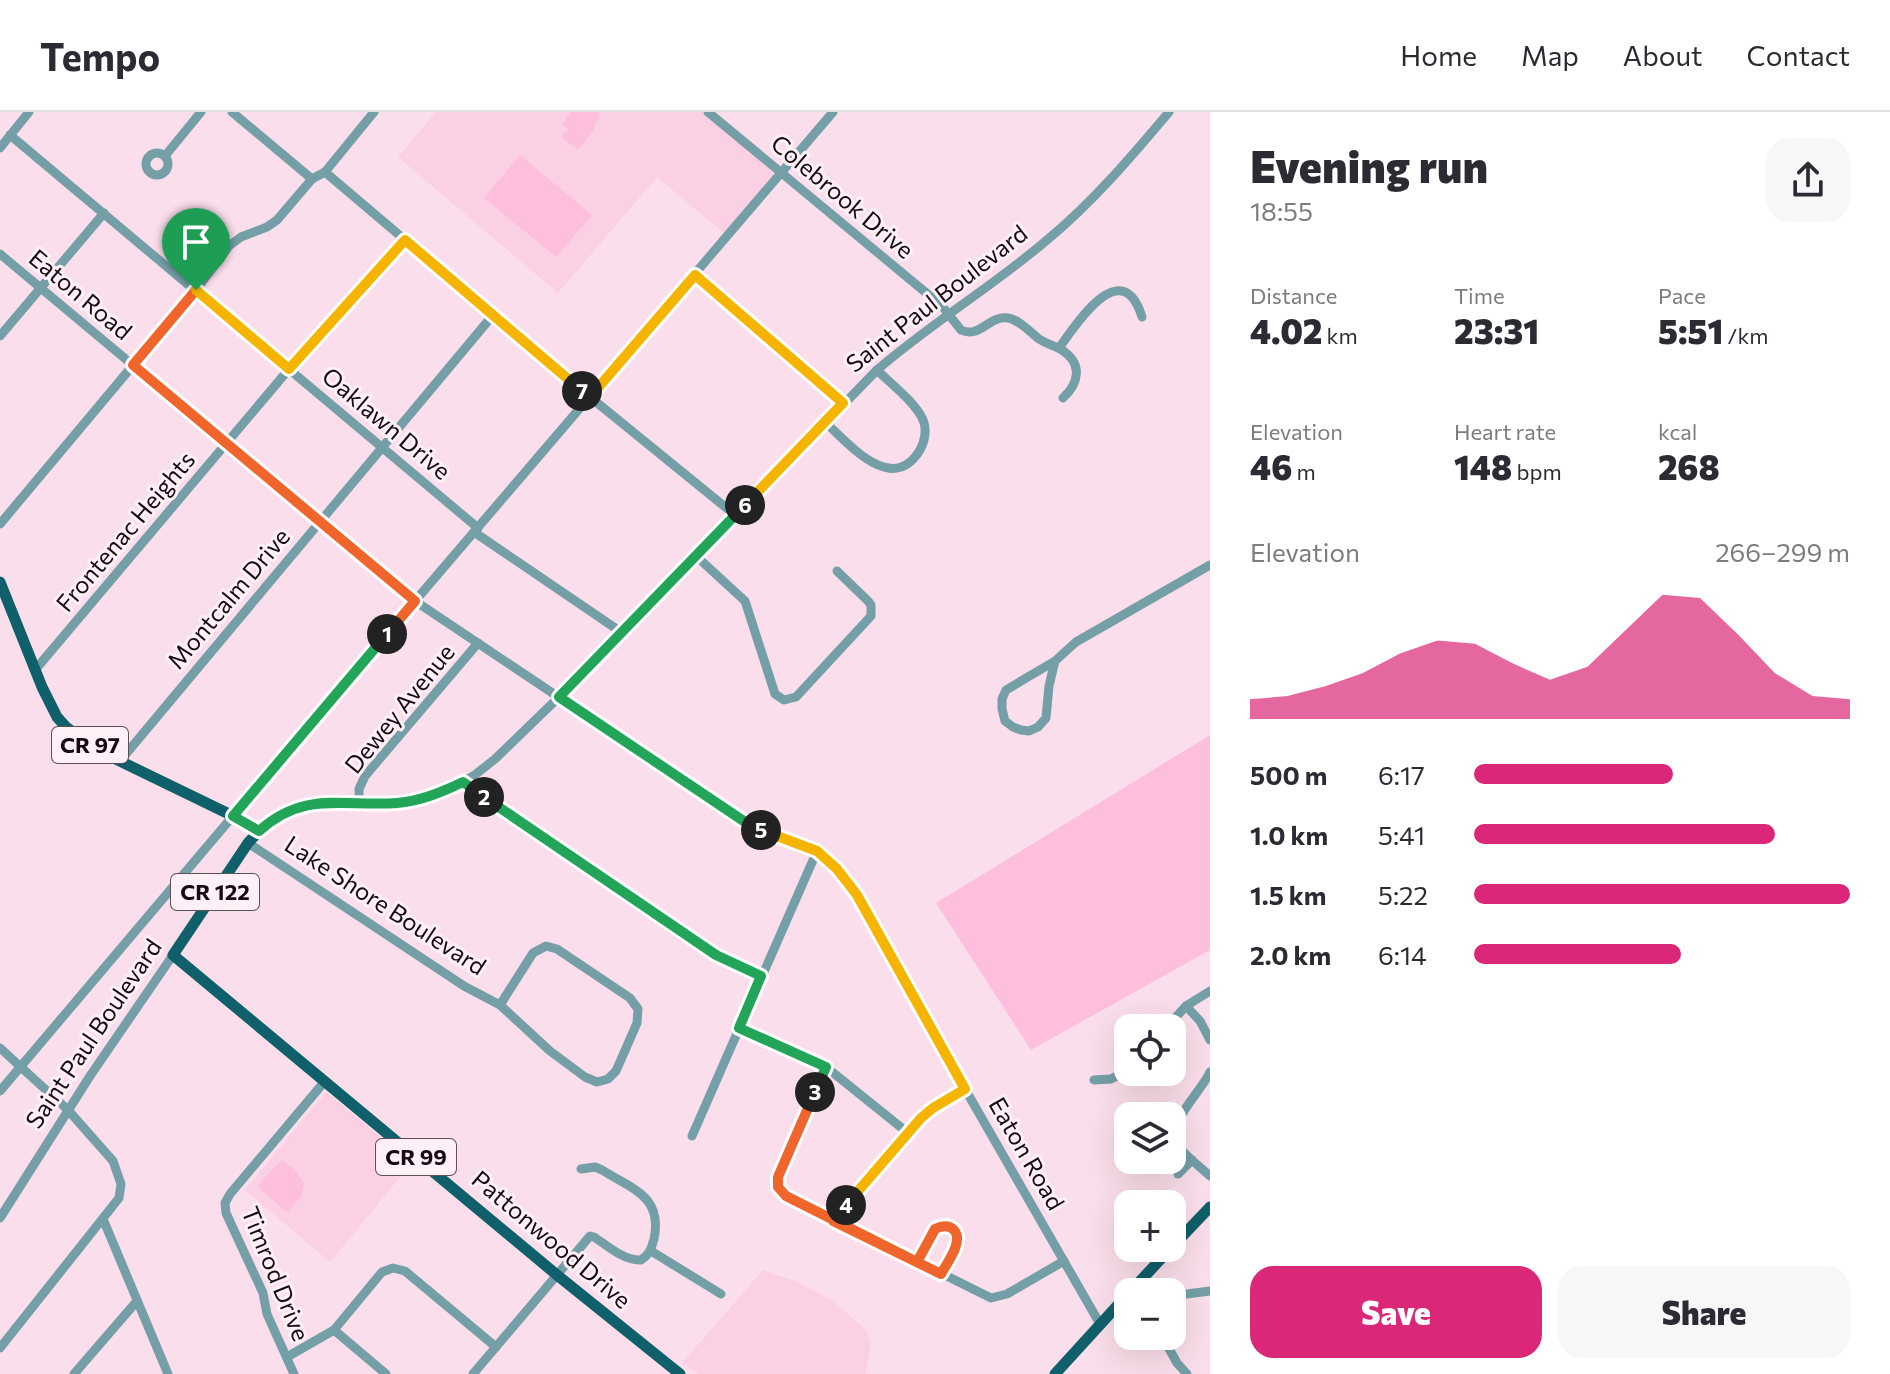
<!DOCTYPE html>
<meta charset="utf-8">
<style>
:root{--surface:#fff;--page:#f7f7f7;--text:#2b2b33;--muted:#7c7c81;--line:#e1e1e2;--accent:#db2777}
body{margin:0;font-family:Commissioner,sans-serif;background:var(--page);color:var(--text);height:100vh;display:flex;flex-direction:column;font-size:30px;white-space:nowrap}
*{box-sizing:border-box;margin:0}
p{font-size:26px;color:var(--muted)}
.icon{flex:none;width:44px;height:44px;fill:none;stroke:currentColor;stroke-width:2;stroke-linecap:round;stroke-linejoin:round}
.map{position:relative;flex:1;overflow:hidden}
.sheet{display:flex;flex-direction:column;background:var(--surface);width:680px}
.sheet>*{flex:none}
.fabs{position:absolute;left:1114px;top:902px;display:grid;gap:16px}
.fabs a{display:grid;place-items:center;width:72px;height:72px;border-radius:16px;background:var(--surface);box-shadow:0 8px 32px #0002;font-size:40px}
.pin{position:absolute;display:grid;place-items:center;width:68px;height:68px;color:#fff;margin:-82px -34px;border-radius:50% 50% 50% 0;rotate:-45deg;box-shadow:0 0 8px #0007}
.pin .icon{rotate:45deg}
.km{position:absolute;width:40px;height:40px;margin:-20px;border-radius:50%;background:#222;color:#fff;font-size:22px;line-height:40px;text-align:center}
.round{display:grid;place-items:center;flex:none;width:84px;height:84px;border-radius:24px;background:var(--page)}
.overview{display:flex;align-items:center;justify-content:space-between;height:136px;padding:0 40px}
h1{font-size:44px;font-weight:800;line-height:60px}
.stats{display:grid;grid-template-columns:repeat(3,1fr);gap:12px;height:136px;padding:8px 40px}
.stats div{display:grid;align-content:center}
.stats b{font-size:34px;font-weight:800}
.stats small{font-size:22px;font-weight:400}
.stats p{font-size:22px}
.chart{height:224px;padding:16px 40px}
.chart p{display:flex;justify-content:space-between}
.chart svg{width:100%;height:144px;margin-top:8px;fill:var(--accent);opacity:.7}
.primary-button{display:flex;gap:16px;margin-top:auto;padding:16px 40px}
.primary-button a{flex:1;height:92px;border-radius:24px;background:var(--accent);color:#fff;font-size:32px;font-weight:800;line-height:92px;text-align:center}
.primary-button a+a{background:var(--page);color:var(--text)}
ul{padding:0 40px;list-style:none;font-size:26px}
li{display:grid;grid-template-columns:128px 96px 1fr;align-items:center;height:60px}
li i{height:20px;border-radius:10px;background:var(--accent)}
header{display:flex;align-items:center;gap:48px;box-sizing:border-box;height:112px;padding:0 40px;background:var(--surface);border-bottom:2px solid var(--line)}
header strong{font-size:38px}
nav{display:flex;gap:44px;margin-inline-start:auto;font-size:28px}
main{display:flex;flex:1;min-height:0}
.map>svg:first-child{display:block}
.built{fill:#fbd0e4}
.green{fill:#fdbfdd}
.lines{fill:none;stroke-linecap:round;stroke-linejoin:round}
.minor{stroke:#749fa7;stroke-width:9}
.major{stroke:#0f606b;stroke-width:11}
.split-1-casing{stroke:#fff;stroke-width:16}
.split-2-casing{stroke:#fff;stroke-width:16}
.split-3-casing{stroke:#fff;stroke-width:16}
.split-4-casing{stroke:#fff;stroke-width:16}
.split-5-casing{stroke:#fff;stroke-width:16}
.split-6-casing{stroke:#fff;stroke-width:16}
.split-7-casing{stroke:#fff;stroke-width:16}
.split-8-casing{stroke:#fff;stroke-width:16}
.split-1{stroke:#f0652b;stroke-width:10}
.split-2{stroke:#22a559;stroke-width:10}
.split-3{stroke:#22a559;stroke-width:10}
.split-4{stroke:#f0652b;stroke-width:10}
.split-5{stroke:#f5b400;stroke-width:10}
.split-6{stroke:#22a559;stroke-width:10}
.split-7{stroke:#f5b400;stroke-width:10}
.split-8{stroke:#f5b400;stroke-width:10}
.labels{text-anchor:middle;stroke-width:6;stroke-linejoin:round;paint-order:stroke}
.shield{fill:#fef0f6;stroke:#5c5055;stroke-width:2}
.shield-label{font-size:22px;font-weight:bold;fill:#160b10}
.street-label{font-size:24px;fill:#160b10;stroke:#fef0f6}
</style>
<header>
<strong>Tempo</strong>
<nav><a>Home</a><a>Map</a><a>About</a><a>Contact</a></nav>
</header>
<main>
<div class="map">
<svg width="1210" height="1262" viewBox="0 0 1210 1262">
<rect width="100%" height="100%" fill="#fbdeeb"/>
<g class="built">
<polygon points="436,0 702,0 771,58 773,63 725,122 657,65 558,181 398,45"/>
<polygon points="326,980 412,1051 330,1150 245,1078"/>
<polygon points="763,1158 795,1169 832,1188 867,1219 871,1232 865,1262 699,1262 682,1251"/>
</g>
<g class="green">
<polygon points="571,0 599,0 600,6 594,13 594,18 578,38 561,25 568,17 562,12"/>
<polygon points="520,43 592,103 556,145 484,86"/>
<polygon points="1210,623 1210,838 1031,938 936,791"/>
<polygon points="282,1048 294,1057 304,1071 301,1085 287,1100 260,1077 259,1072"/>
</g>
<g class="lines">
<g class="minor">
<polyline points="232,0 312,67"/>
<path d="M708 0 942 194 961 218C980 227 989 203 1008 206 1020 208 1030 220 1039 227 1047 232 1055 234 1062 238 1083 252 1079 271 1063 286"/>
<polyline points="10,23 478,416"/>
<polyline points="0,36 29,0"/>
<circle cx="157" cy="52" r="11"/>
<polyline points="165,44 201,0"/>
<polyline points="325,60 590,285 735,403"/>
<polyline points="0,142 415,489 751,714 817,739 837,757 857,783 965,977 1100,1212"/>
<polyline points="695,163 843,291"/>
<polyline points="0,224 104,101"/>
<path d="M1059 236C1077 211 1122 141 1142 205"/>
<path d="M825 310C849 332 892 384 920 338 925 329 927 317 923 308 916 291 890 271 877 258"/>
<polyline points="0,412 196,178 229,134 241,125 267,115 277,108 312,67 325,60 374,0"/>
<polyline points="474,420 621,520"/>
<polyline points="696,444 745,489 775,582 784,588 796,585 871,504 871,493 868,489 837,459"/>
<polyline points="1055,549 1049,574 1046,606 1038,615 1029,619 1021,618 1013,615 1005,609 1002,597 1002,587 1006,578 1055,549 1076,530 1210,453"/>
<polyline points="35,558 289,257 405,128"/>
<polyline points="120,649 493,203"/>
<polyline points="463,670 716,843 761,864"/>
<polyline points="359,691 359,677 365,664 478,531"/>
<path d="M259 719 283 701 309 692 339 690 381 691 414 688 444 679 463 670 476 662 495 647 559 585 877 258C931 211 992 175 1047 128 1093 90 1131 45 1169 0"/>
<polyline points="248,731 464,874 500,893 550,939 585,965 597,970 608,967 616,959 637,911 638,897 630,886 557,837 546,834 533,841 500,893"/>
<polyline points="1186,894 1200,909 1210,928"/>
<polyline points="739,916 826,955 908,1021"/>
<polyline points="1166,916 1186,894 1210,879"/>
<polyline points="0,936 68,998 113,1049 121,1072 119,1086 0,1236"/>
<polyline points="826,955 778,1065 778,1075 786,1084 991,1186 1007,1182 1064,1149"/>
<path d="M1210 960C1202 979 1164 1013 1177 1033 1186 1044 1199 1054 1210 1064"/>
<polyline points="1094,968 1111,967 1128,958"/>
<polyline points="0,979 415,489 833,0"/>
<polyline points="692,1024 817,739"/>
<polyline points="1178,1062 1192,1048"/>
<polyline points="0,1106 90,964 173,843"/>
<polyline points="103,1107 168,1262"/>
<polyline points="833,1109 921,1006 933,996 965,977"/>
<polyline points="651,1139 721,1182"/>
<path d="M917 1150 935 1117 939 1114H949C966 1127 949 1147 941 1162"/>
<polyline points="1172,1184 1210,1179"/>
<polyline points="334,1218 386,1262"/>
<polyline points="1162,1224 1177,1251 1187,1262"/>
<polyline points="287,1245 334,1218 382,1160 393,1156 405,1159 496,1235"/>
<polyline points="74,1262 137,1189"/>
<polyline points="294,1262 267,1202 263,1181 226,1101 225,1091 230,1082 325,969"/>
<path d="M473 1262 590 1124 594 1125C608 1134 624 1149 641 1148 650 1142 651 1137 654 1127 663 1084 632 1077 602 1058L595 1055 581 1057"/>
</g>
<g class="major">
<polyline points="0,470 42,575 57,605 66,615 95,637 227,701 259,719 248,731 173,843 557,1163 680,1262"/>
<polyline points="1172,1135 1210,1095"/>
<polyline points="1130,1180 1171,1136"/>
<polyline points="1055,1262 1128,1182"/>
</g>
</g>
<g class="lines">
<g class="split-1-casing">
<polyline id="split-1" points="196,178 133,253 415,489 387,522"/>
</g>
<g class="split-2-casing">
<path id="split-2" d="M387 522 233 704 259 719C305 678 343 695 397 691 421 689 442 680 463 670L484 685"/>
</g>
<g class="split-3-casing">
<polyline id="split-3" points="484,685 716,843 761,864 739,916 826,955 815,980"/>
</g>
<g class="split-4-casing">
<path id="split-4" d="M815 980 778 1065V1075L786 1084 917 1150 935 1117C941 1114 948 1112 954 1118 964 1129 947 1151 941 1162L833 1109 846 1093"/>
</g>
<g class="split-5-casing">
<polyline id="split-5" points="761,718 817,739 837,757 857,783 965,977 933,996 921,1006 846,1093"/>
</g>
<g class="split-6-casing">
<polyline id="split-6" points="745,393 559,585 751,714 761,718"/>
</g>
<g class="split-7-casing">
<polyline id="split-7" points="582,279 590,285 695,163 843,291 745,393"/>
</g>
<g class="split-8-casing">
<polyline id="split-8" points="196,178 289,257 405,128 582,279"/>
</g>
<use href="#split-1" class="split-1"/>
<use href="#split-2" class="split-2"/>
<use href="#split-3" class="split-3"/>
<use href="#split-4" class="split-4"/>
<use href="#split-5" class="split-5"/>
<use href="#split-6" class="split-6"/>
<use href="#split-7" class="split-7"/>
<use href="#split-8" class="split-8"/>
</g>
<g class="labels">
<g class="shield">
<rect x="52" y="615" width="76" height="36" rx="6"/>
<rect x="171" y="762" width="88" height="36" rx="6"/>
<rect x="376" y="1027" width="80" height="36" rx="6"/>
</g>
<g class="shield-label">
<text x="90" y="641">CR 97</text>
<text x="215" y="788">CR 122</text>
<text x="416" y="1053">CR 99</text>
</g>
<g class="street-label">
<text transform="translate(842 85) rotate(40)" y="8">Colebrook Drive</text>
<text transform="translate(80 183) rotate(40)" y="8">Eaton Road</text>
<text transform="translate(937 187) rotate(-38)" y="8">Saint Paul Boulevard</text>
<text transform="translate(386 312) rotate(40)" y="8">Oaklawn Drive</text>
<text transform="translate(126 420) rotate(-50)" y="8">Frontenac Heights</text>
<text transform="translate(229 487) rotate(-50)" y="8">Montcalm Drive</text>
<text transform="translate(400 597) rotate(-51)" y="8">Dewey Avenue</text>
<text transform="translate(385 794) rotate(33)" y="8">Lake Shore Boulevard</text>
<text transform="translate(94 922) rotate(-56)" y="8">Saint Paul Boulevard</text>
<text transform="translate(1026 1042) rotate(60)" y="8">Eaton Road</text>
<text transform="translate(551 1128) rotate(40)" y="8">Pattonwood Drive</text>
<text transform="translate(275 1162) rotate(68)" y="8">Timrod Drive</text>
</g>
</g>
</svg>
<div class="fabs">
<a><svg class="icon" aria-label="locate" viewBox="0 0 24 24"><circle cx="12" cy="12" r="6"/><path d="M12 2v4M12 18v4M2 12h4M18 12h4"/></svg></a>
<a><svg class="icon" aria-label="layers" viewBox="0 0 24 24"><path d="M12 4l9 5-9 5-9-5zM3 14l9 5 9-5"/></svg></a>
<a>+</a>
<a>−</a>
</div>
<div class="pin" style="left:196px;top:178px;background:#1e9e55"><svg class="icon" aria-label="arrive" viewBox="0 0 24 24"><path d="M6 21V4h12l-3 4 3 4H6"/></svg></div>
<b class="km" style="left:387px;top:522px">1</b>
<b class="km" style="left:484px;top:685px">2</b>
<b class="km" style="left:815px;top:980px">3</b>
<b class="km" style="left:846px;top:1093px">4</b>
<b class="km" style="left:761px;top:718px">5</b>
<b class="km" style="left:745px;top:393px">6</b>
<b class="km" style="left:582px;top:279px">7</b>
</div>
<section class="sheet">
<div class="overview"><div><h1>Evening run</h1><p>18:55</p></div><a class="round"><svg class="icon" aria-label="share" viewBox="0 0 24 24"><path d="M12 15V3M7 8l5-5 5 5M5 13v7h14v-7"/></svg></a></div>
<div class="stats">
<div><p>Distance</p><b>4.02<small> km</small></b></div>
<div><p>Time</p><b>23:31</b></div>
<div><p>Pace</p><b>5:51<small> /km</small></b></div>
</div>
<div class="stats">
<div><p>Elevation</p><b>46<small> m</small></b></div>
<div><p>Heart rate</p><b>148<small> bpm</small></b></div>
<div><p>kcal</p><b>268</b></div>
</div>
<div class="chart"><p><span>Elevation</span>266–299 m</p>
<svg viewBox="0 0 160 44" preserveAspectRatio="none"><path d="M0 44V38L10 37L20 34L30 30L40 24L50 20L60 21L70 27L80 32L90 28L100 17L110 6L120 7L130 18L140 30L150 37L160 38V44z"/></svg>
</div>
<ul>
<li><b>500 m</b>6:17<i style="width:53%"></i></li>
<li><b>1.0 km</b>5:41<i style="width:80%"></i></li>
<li><b>1.5 km</b>5:22<i style="width:100%"></i></li>
<li><b>2.0 km</b>6:14<i style="width:55%"></i></li>
</ul>
<div class="primary-button"><a>Save</a><a>Share</a></div>
</section>
</main>
